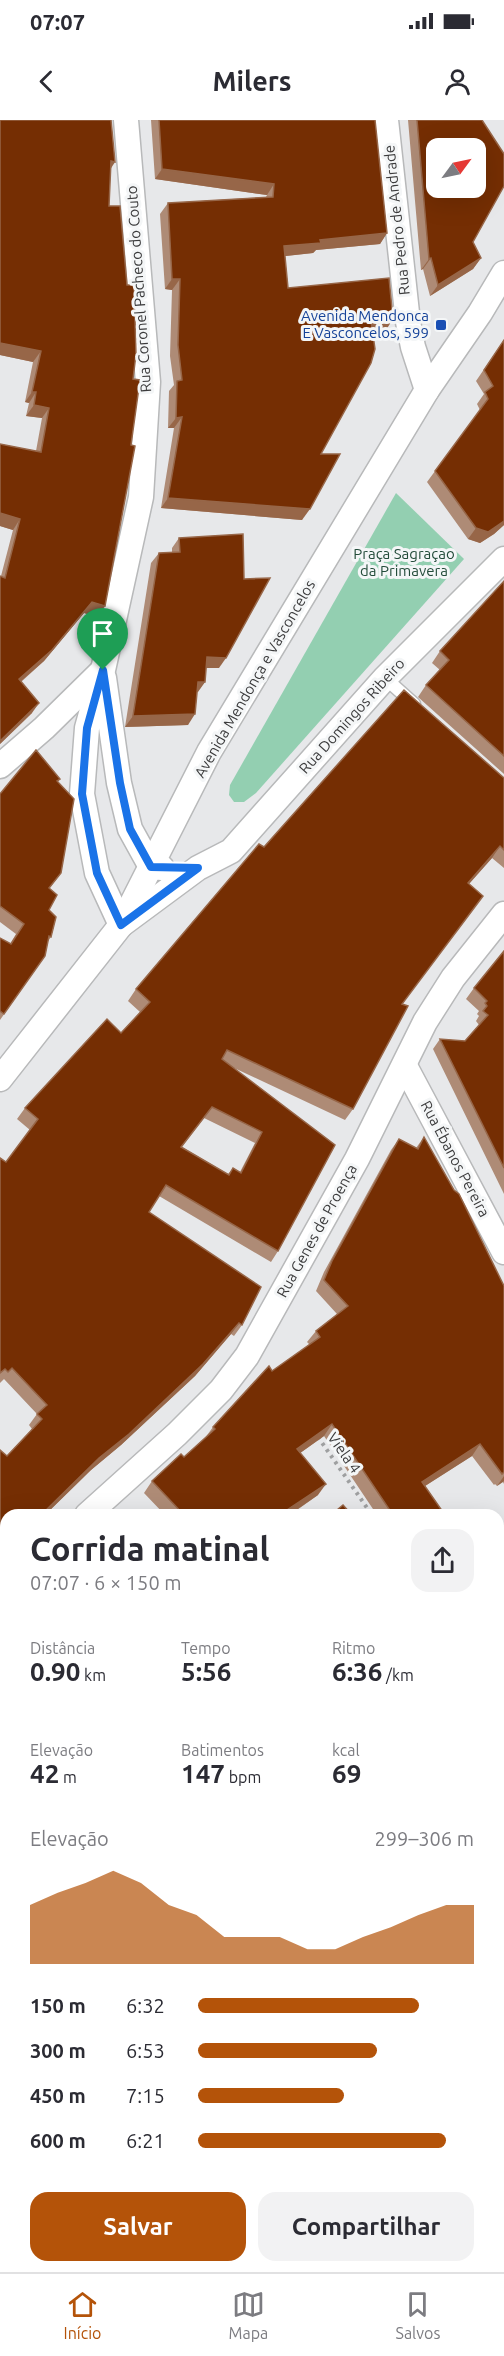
<!DOCTYPE html>
<html lang="pt">
<meta charset="utf-8">
<style>
:root{--surface:#fff;--page:#f2f2f3;--text:#2b2b33;--muted:#7c7c81;--line:#e1e1e2;--accent:#b45309}
body{margin:0;font-family:Ubuntu,sans-serif;background:var(--page);color:var(--text);height:100vh;display:flex;flex-direction:column;font-size:22px;white-space:nowrap}
*{box-sizing:border-box;margin:0}
p{font-size:20px;color:var(--muted)}
.icon{flex:none;width:33px;height:33px;fill:none;stroke:currentColor;stroke-width:2;stroke-linecap:round;stroke-linejoin:round}
.map{position:relative;flex:1;overflow:hidden}
.drawer{position:absolute;left:0px;top:1389px;width:504px;height:764px;display:flex;flex-direction:column;background:var(--surface);border-radius:18px 18px 0 0;box-shadow:0 6px 24px #0002}
.drawer>*{flex:none}
.needle{width:39px;rotate:57deg}
.fabs{position:absolute;left:426px;top:18px;display:grid;gap:12px}
.fabs a{display:grid;place-items:center;width:60px;height:60px;border-radius:12px;background:var(--surface);box-shadow:0 6px 24px #0002;font-size:30px}
.pin{position:absolute;display:grid;place-items:center;width:51px;height:51px;color:#fff;margin:-62px -26px;border-radius:50% 50% 50% 0;rotate:-45deg;box-shadow:0 0 6px #0007}
.pin .icon{rotate:45deg}
.round{display:grid;place-items:center;flex:none;width:63px;height:63px;border-radius:18px;background:var(--page)}
.overview{display:flex;align-items:center;justify-content:space-between;height:102px;padding:0 30px}
h1{font-size:33px;font-weight:700;line-height:45px}
.stats{display:grid;grid-template-columns:repeat(3,1fr);gap:9px;height:102px;padding:6px 30px}
.stats div{display:grid;align-content:center}
.stats b{font-size:26px;font-weight:700}
.stats small{font-size:16px;font-weight:400}
.stats p{font-size:16px}
.chart{height:168px;padding:12px 30px}
.chart p{display:flex;justify-content:space-between}
.chart svg{width:100%;height:108px;margin-top:6px;fill:var(--accent);opacity:.7}
.primary-button{display:flex;gap:12px;margin-top:auto;padding:12px 30px}
.primary-button a{flex:1;height:69px;border-radius:18px;background:var(--accent);color:#fff;font-size:24px;font-weight:700;line-height:69px;text-align:center}
.primary-button a+a{background:var(--page);color:var(--text)}
ul{padding:0 30px;list-style:none;font-size:20px}
li{display:grid;grid-template-columns:96px 72px 1fr;align-items:center;height:45px}
li i{height:15px;border-radius:8px;background:var(--accent)}
.status{display:flex;justify-content:space-between;align-items:center;height:42px;padding:0 30px;background:var(--surface);direction:ltr}
.status svg{height:16px;fill:currentColor}
header{display:flex;justify-content:space-between;align-items:center;height:78px;padding:0 30px;background:var(--surface);font-size:27px;font-weight:700}
.tab-bar{display:flex;justify-content:space-around;align-items:center;height:84px;border-top:2px solid var(--line);background:var(--surface);font-size:16px;color:var(--muted)}
.tab-bar a{display:grid;justify-items:center;gap:3px}
.tab-bar .selected{color:var(--accent)}
.map>svg:first-child{display:block}
.built{fill:#d7dde5}
.green{fill:#93cfb1}
.lines{fill:none;stroke-linecap:round;stroke-linejoin:round}
.service-casing{stroke:#b8b9ba;stroke-width:15}
.minor-casing{stroke:#b8b9ba;stroke-width:27}
.secondary-casing{stroke:#b8b9ba;stroke-width:36}
.path{stroke:#9e9fa0;stroke-width:4;stroke-dasharray:3 4.5;stroke-linecap:butt}
.service{stroke:#fff;stroke-width:12}
.minor{stroke:#fff;stroke-width:24}
.secondary{stroke:#fff;stroke-width:33}
.wall{fill:#ae8b76;fill-rule:evenodd}
.shaded-wall{fill:#976648}
.building{fill:#752e03;stroke:#976648;stroke-width:1.5;fill-rule:evenodd}
.route-casing{stroke:#fff;stroke-width:12}
.route{stroke:#1a73e8;stroke-width:8}
.transit-dot{fill:#1a4fb4;stroke:#f4f6f7;stroke-width:2}
.labels{text-anchor:middle;stroke-width:6;stroke-linejoin:round;paint-order:stroke}
.street-label{font-size:15px;fill:#3b3b3c;stroke:#f4f6f7}
.transit-label{font-size:15px;fill:#164399;stroke:#f4f6f7;text-anchor:end}
.park-label{font-size:15px;fill:#234c3a;stroke:#f4f6f7}
</style>
<div class="status"><b>07:07</b><svg viewBox="0 0 49 12"><path d="M0 12V9h3v3zM5 12V6h3v6zM10 12V3h3v9zM15 12V0h3v12zM26 1h20v11H26zM47 4h2v5h-2z"/></svg></div>
<header><svg class="icon" aria-label="back" viewBox="0 0 24 24"><path d="M15 5l-7 7 7 7"/></svg>Milers<svg class="icon" aria-label="person" viewBox="0 0 24 24"><circle cx="12" cy="8" r="4"/><path d="M4 21q1-7 8-7t8 7"/></svg></header>
<div class="map">
<svg width="504" height="2152" viewBox="0 0 504 2152">
<rect width="100%" height="100%" fill="#e7e8ea"/>
<g class="built">
<polygon points="504,1487 504,1595 498,1583 498,1493"/>
<polygon points="504,2018 504,2152 300,2152 307,2146 498,2146 498,2022"/>
</g>
<polygon class="green" points="396,373 464,439 256,673 244,682 234,682 229,675 230,665"/>
<g class="lines">
<g class="service-casing">
<polyline id="service" points="385,558 414,584"/>
</g>
<g class="minor-casing">
<g id="minor">
<polyline points="126,0 148,262 141,377 103,550 87,608 82,674 97,753 121,805 198,748 231,731 385,558 504,439"/>
<polyline points="386,0 408,202 413,227 427,270"/>
<polyline points="104,558 119,663 130,709 151,747 162,748"/>
<polyline points="0,646 44,608 101,552"/>
<polyline points="405,946 504,1132"/>
<polyline points="0,959 121,805 209,632 427,270 480,193 504,153"/>
<polyline points="87,1395 177,1314 221,1270 247,1236 357,1039 425,902 453,858 504,794"/>
<polyline points="0,1474 6,1468"/>
<polyline points="498,1476 504,1472"/>
<polyline points="498,1622 504,1636"/>
<polyline points="498,1811 504,1808"/>
<polyline points="0,1826 6,1821"/>
<polyline points="59,2152 64,2146"/>
</g>
</g>
<g class="secondary-casing">
<g id="secondary">
<polyline points="498,1931 504,1928"/>
<polyline points="171,2152 176,2146"/>
</g>
</g>
<polyline class="path" points="318,1317 372,1395"/>
<use href="#service" class="service"/>
<use href="#minor" class="minor"/>
<use href="#secondary" class="secondary"/>
</g>
<g class="wall">
<polygon points="0,0 110,49 97,497 84,493 44,541 21,562 32,593 0,624 1,456 13,410 0,406 0,324 36,331 42,298 26,296 29,283 25,282 33,242 0,235"/>
<polygon points="151,0 375,0 387,113 380,124 316,130 313,133 285,136 288,168 386,210 373,211 321,334 302,400 161,388 174,308 168,308 169,271 174,265 170,236 172,170 165,169 160,94 168,83 266,77 267,75 155,59"/>
<polygon points="408,0 482,0 473,122 481,138 473,149 430,176 423,149 421,150"/>
<polygon points="504,220 504,405 494,414 480,423 468,419 427,362 480,290 477,284 484,274 476,261"/>
<polygon points="179,418 219,548 206,548 205,562 197,572 188,605 125,607 151,443 159,433 172,432 172,428"/>
<polygon points="504,461 504,654 418,577 426,565 440,550 432,543 440,531"/>
<path d="M504 658V748L492 738 469 764 475 787 402 884 353 989 345 1000 232 947 335 1025 278 1131 271 1142 159 1076 149 1092 242 1205 234 1216 231 1214 195 1256 121 1325 91 1350 45 1395H6V1413L0 1418 7 1336 32 1309 29 1305 37 1294 4 1259 0 1263V1038L6 1042 30 1010 17 999 25 988 121 913 140 892 128 881 136 869 264 727ZM204 998 255 1023 240 1052 233 1048 228 1054 182 1027Z"/>
<polygon points="60,659 58,662 61,753 49,769 49,790 51,817 48,821 45,836 0,900 0,818 10,824 16,814 0,802 0,674"/>
<polygon points="504,831 504,1074 433,929 440,919 465,921 479,905 476,901 479,896 477,894 479,891 466,879 474,868"/>
<polygon points="424,1017 504,1166 504,1364 503,1362 497,1366 495,1364 494,1365 472,1336 425,1366 445,1395 377,1395 324,1316 300,1333 318,1375 290,1395 165,1395 144,1373 152,1361 184,1337 205,1318 213,1307 272,1251 310,1225 307,1222 316,1211 337,1194 316,1171 324,1152 391,1030 399,1019 416,1028"/>
<polygon points="504,1498 504,1519 498,1506"/>
<polygon points="504,1535 504,1551 500,1541"/>
<polygon points="344,2146 468,2146 474,2152 341,2152"/>
</g>
<g class="shaded-wall">
<polygon points="111,41 115,42 108,53"/>
<polygon points="162,49 274,64 267,75 155,59"/>
<polygon points="387,113 380,124 316,130 313,133 277,137 284,126 320,120"/>
<polygon points="431,138 423,149 421,150 429,139"/>
<polygon points="481,138 473,149 430,176 438,165"/>
<polygon points="172,159 180,159 172,170 165,169"/>
<polygon points="393,199 386,210 364,212 371,201"/>
<polygon points="0,223 41,231 33,242 0,235"/>
<polygon points="32,272 36,272 29,283 25,282"/>
<polygon points="34,285 49,288 42,298 26,296"/>
<polygon points="182,297 174,308 168,308 176,298"/>
<polygon points="168,378 310,389 302,400 161,388"/>
<polygon points="0,393 20,399 13,410 0,406"/>
<polygon points="504,401 504,405 494,414 480,423 468,419 476,408"/>
<polygon points="92,482 105,486 97,497 84,493 44,541 11,570 19,559"/>
<polygon points="207,537 226,538 219,548 199,548"/>
<polygon points="198,562 205,562 198,572 191,573"/>
<polygon points="39,583 32,593 0,624 0,621"/>
<polygon points="195,594 188,605 125,607 133,596"/>
<polygon points="500,726 492,738 460,774 468,763"/>
<polygon points="239,1203 231,1214 195,1256 121,1325 91,1350 45,1395 41,1395"/>
<polygon points="332,1304 324,1316 289,1341 297,1329"/>
<polygon points="480,1324 472,1336 414,1373 422,1362"/>
<polygon points="504,1356 504,1361 497,1366"/>
<polygon points="326,1364 318,1375 289,1395 287,1390"/>
<polygon points="6,1409 6,1413 0,1418 0,1415"/>
<polygon points="6,1780 6,1784 0,1790 0,1786"/>
</g>
<g class="building">
<polygon points="0,0 111,0 115,42 111,41 109,86 120,86 127,165 134,165 136,234 133,259 140,260 131,325 135,326 105,486 92,482 52,530 19,559 39,583 0,621 0,456 5,458 20,399 0,393 0,324 41,332 49,288 34,285 36,272 32,272 41,231 0,223"/>
<polygon points="159,0 375,0 387,113 320,120 321,123 284,126 288,168 389,158 393,199 371,201 375,229 371,243 321,334 340,334 310,389 168,378 182,297 176,298 177,261 182,260 178,225 180,159 172,159 168,83 273,77 274,64 162,49"/>
<path d="M417 0H482L504 34V66L473 122 481 138 438 165 431 138 429 139ZM436 28H476V68H436Z"/>
<polygon points="504,220 504,401 488,412 476,408 435,351 488,279 485,272 493,266 484,250"/>
<polygon points="243,414 244,459 270,458 226,538 207,537 205,562 198,562 195,594 133,596 159,433 180,432 179,418"/>
<polygon points="504,461 504,636 426,565 449,540 440,531"/>
<path d="M404 570 504 658V730L500 726 468 763 483 776 402 884 408 886 353 989 227 930 222 939 335 1025 278 1131 166 1065 149 1092 261 1167 242 1205 239 1203 203 1244 129 1314 99 1338 41 1395H6V1409L0 1415V1330L7 1336 42 1299 37 1294 47 1285 12 1248 8 1252 5 1249 0 1253V1038L6 1042 38 999 25 988 107 899 121 913 150 882 136 869 259 724 264 727ZM212 987 262 1012 241 1053 233 1048 229 1055 181 1027Z"/>
<polygon points="36,630 60,659 57,661 74,679 61,753 49,768 57,775 49,790 56,797 51,817 49,816 45,836 4,894 0,891 0,818 11,824 24,804 0,786 0,674"/>
<polygon points="504,831 504,1048 440,919 465,921 488,895 483,891 487,886 485,883 487,881 474,868"/>
<polygon points="424,1017 454,1070 459,1074 504,1166 504,1353 504,1352 502,1354 480,1324 422,1362 445,1395 393,1395 332,1304 297,1329 326,1364 287,1390 290,1395 184,1395 152,1361 181,1334 184,1337 215,1309 213,1307 269,1246 272,1251 320,1217 316,1211 348,1186 324,1160 332,1141 399,1019 418,1029"/>
<polygon points="343,1385 352,1395 331,1395"/>
<polygon points="6,1504 6,1780 0,1786 0,1510"/>
<polygon points="6,1854 6,2146 26,2146 21,2152 0,2152 0,1860"/>
<polygon points="357,2146 468,2146 474,2152 363,2152"/>
</g>
<g class="lines">
<g class="route-casing">
<polygon id="route" points="103,550 120,663 130,709 151,747 198,748 121,805 97,753 82,674 87,608"/>
</g>
<use href="#route" class="route"/>
</g>
<rect class="transit-dot" x="435" y="199" width="12" height="12" rx="3"/>
<g class="labels">
<g class="street-label">
<text transform="translate(397 100) rotate(-96)" y="5">Rua Pedro de Andrade</text>
<text transform="translate(139 169) rotate(-94)" y="5">Rua Coronel Pacheco do Couto</text>
<text transform="translate(255 559) rotate(-60)" y="5">Avenida Mendonça e Vasconcelos</text>
<text transform="translate(352 596) rotate(-48)" y="5">Rua Domingos Ribeiro</text>
<text transform="translate(455 1039) rotate(62)" y="5">Rua Ébanos Pereira</text>
<text transform="translate(317 1111) rotate(-61)" y="5">Rua Genes de Proença</text>
<text transform="translate(344 1333) rotate(55)" y="5">Viela 4</text>
</g>
<g class="transit-label">
<text x="429" y="201">Avenida Mendonca<tspan x="429" dy="17">E Vasconcelos, 599</tspan></text>
</g>
<g class="park-label">
<text x="404" y="439">Praça Sagraçao<tspan x="404" dy="17">da Primavera</tspan></text>
</g>
</g>
</svg>
<div class="fabs">
<a><svg class="needle" viewBox="-14 -14 28 28"><path d="M0-13l5 13h-10z" fill="#e53935"/><path d="M0 13l5-13h-10z" fill="#7c7c81"/></svg></a>
</div>
<div class="pin" style="left:103px;top:550px;background:#1e9e55"><svg class="icon" aria-label="arrive" viewBox="0 0 24 24"><path d="M6 21V4h12l-3 4 3 4H6"/></svg></div>
<section class="drawer">
<div class="overview"><div><h1>Corrida matinal</h1><p>07:07 · 6 × 150 m</p></div><a class="round"><svg class="icon" aria-label="share" viewBox="0 0 24 24"><path d="M12 15V3M7 8l5-5 5 5M5 13v7h14v-7"/></svg></a></div>
<div class="stats">
<div><p>Distância</p><b>0.90<small> km</small></b></div>
<div><p>Tempo</p><b>5:56</b></div>
<div><p>Ritmo</p><b>6:36<small> /km</small></b></div>
</div>
<div class="stats">
<div><p>Elevação</p><b>42<small> m</small></b></div>
<div><p>Batimentos</p><b>147<small> bpm</small></b></div>
<div><p>kcal</p><b>69</b></div>
</div>
<div class="chart"><p><span>Elevação</span>299–306 m</p>
<svg viewBox="0 0 160 44" preserveAspectRatio="none"><path d="M0 44V20L10 15L20 11L30 6L40 11L50 20L60 24L70 33L80 33L90 33L100 38L110 38L120 33L130 29L140 24L150 20L160 20V44z"/></svg>
</div>
<ul>
<li><b>150 m</b>6:32<i style="width:80%"></i></li>
<li><b>300 m</b>6:53<i style="width:65%"></i></li>
<li><b>450 m</b>7:15<i style="width:53%"></i></li>
<li><b>600 m</b>6:21<i style="width:90%"></i></li>
</ul>
<div class="primary-button"><a>Salvar</a><a>Compartilhar</a></div>
</section>
</div>
<nav class="tab-bar">
<a class="selected"><svg class="icon" aria-label="home" viewBox="0 0 24 24"><path d="M3 11l9-7 9 7M6 9v11h12V9"/></svg>Início</a>
<a><svg class="icon" aria-label="map" viewBox="0 0 24 24"><path d="M3 6l6-2 6 2 6-2v14l-6 2-6-2-6 2zM9 4v14M15 6v14"/></svg>Mapa</a>
<a><svg class="icon" aria-label="saved" viewBox="0 0 24 24"><path d="M7 4h10v16l-5-4-5 4z"/></svg>Salvos</a>
</nav>
